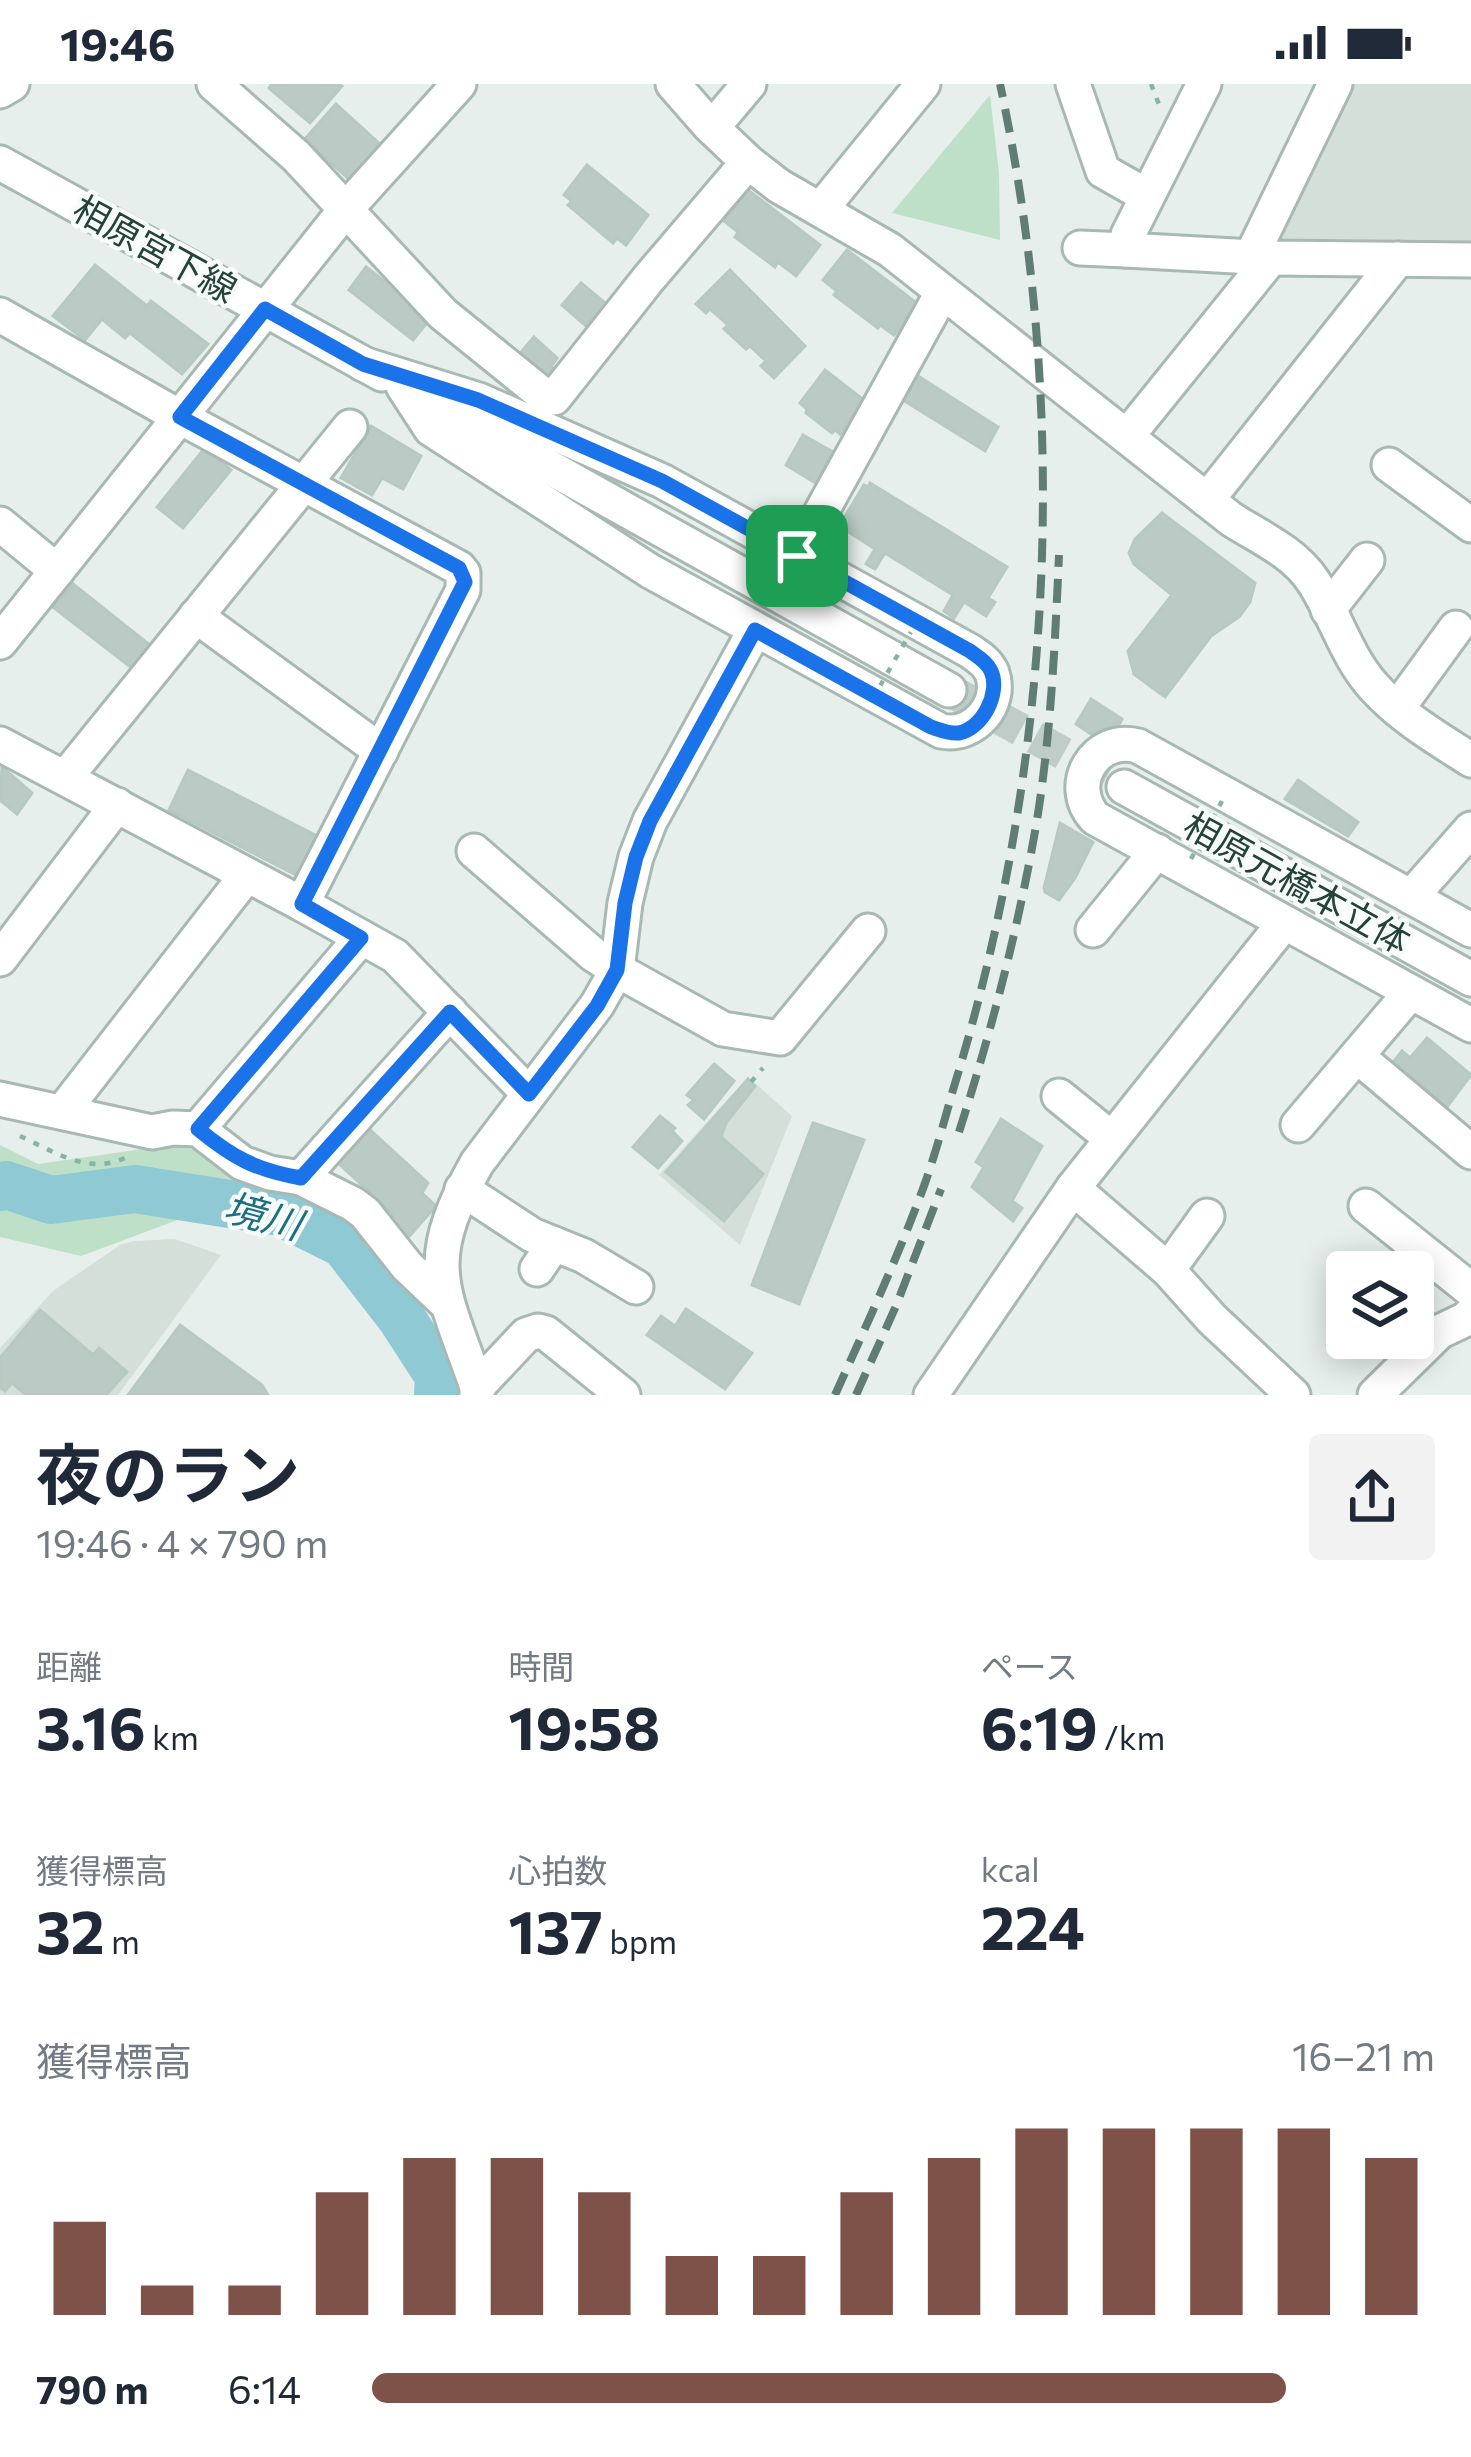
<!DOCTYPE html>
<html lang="ja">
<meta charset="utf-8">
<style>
:root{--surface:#fff;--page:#f2f2f3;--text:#1f2937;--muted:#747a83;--accent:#7f5249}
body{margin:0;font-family:Commissioner,"Noto Sans JP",sans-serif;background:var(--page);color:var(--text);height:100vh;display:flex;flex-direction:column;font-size:45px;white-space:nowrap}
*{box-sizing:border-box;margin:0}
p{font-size:39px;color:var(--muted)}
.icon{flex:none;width:66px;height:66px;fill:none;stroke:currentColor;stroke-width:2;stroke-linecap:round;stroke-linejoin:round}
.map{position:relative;height:1311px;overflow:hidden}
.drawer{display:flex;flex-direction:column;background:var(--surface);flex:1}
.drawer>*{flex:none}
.fabs{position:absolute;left:1326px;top:1167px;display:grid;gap:24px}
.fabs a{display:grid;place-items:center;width:108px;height:108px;border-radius:12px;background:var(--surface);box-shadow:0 6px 30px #0003;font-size:60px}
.pin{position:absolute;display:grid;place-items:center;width:102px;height:102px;color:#fff;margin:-51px;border-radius:24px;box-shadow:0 6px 18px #0006}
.round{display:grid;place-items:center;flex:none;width:126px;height:126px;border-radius:12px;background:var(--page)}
.headline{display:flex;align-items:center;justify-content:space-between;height:204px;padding:0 36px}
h1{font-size:66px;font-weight:700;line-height:90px}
.figures{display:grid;grid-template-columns:repeat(3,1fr);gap:18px;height:204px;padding:12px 36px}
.figures div{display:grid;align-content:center}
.figures b{font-size:60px;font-weight:700}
.figures small{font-size:33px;font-weight:400}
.figures p{font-size:33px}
.chart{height:336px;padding:24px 36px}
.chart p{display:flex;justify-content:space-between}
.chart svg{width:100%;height:216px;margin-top:12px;stroke:var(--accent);stroke-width:6}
ul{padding:0 36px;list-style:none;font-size:39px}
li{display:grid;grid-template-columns:192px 144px 1fr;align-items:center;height:90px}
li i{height:30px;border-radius:15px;background:var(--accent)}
.status{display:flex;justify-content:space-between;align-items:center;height:84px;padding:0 60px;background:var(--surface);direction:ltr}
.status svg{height:33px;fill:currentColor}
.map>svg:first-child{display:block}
.built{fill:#d4dfda}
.green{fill:#bfe0c8}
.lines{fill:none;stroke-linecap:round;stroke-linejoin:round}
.river{stroke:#8ec9d4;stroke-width:48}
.building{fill:#bbcac4;stroke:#b8c9c2;stroke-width:3}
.minor-tunnel{stroke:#bfccc8;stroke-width:33;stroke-dasharray:33 16;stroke-linecap:butt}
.minor-casing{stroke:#a8b8b2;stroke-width:39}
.path{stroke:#86b3a5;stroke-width:4.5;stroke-dasharray:6 9;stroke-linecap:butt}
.minor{stroke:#fff;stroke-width:33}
.rail{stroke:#5f7d75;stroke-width:8;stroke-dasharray:24 12;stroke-linecap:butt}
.path-bridge{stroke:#86b3a5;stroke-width:4.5;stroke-dasharray:6 9;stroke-linecap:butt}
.route-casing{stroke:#fff;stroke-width:24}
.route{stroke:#1a73e8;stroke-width:15}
.labels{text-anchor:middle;stroke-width:9;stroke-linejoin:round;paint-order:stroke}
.street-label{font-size:36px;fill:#24423a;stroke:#f7fbf9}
.water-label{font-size:39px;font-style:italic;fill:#1c6f80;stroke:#f7fbf9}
</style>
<div class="status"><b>19:46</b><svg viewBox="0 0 49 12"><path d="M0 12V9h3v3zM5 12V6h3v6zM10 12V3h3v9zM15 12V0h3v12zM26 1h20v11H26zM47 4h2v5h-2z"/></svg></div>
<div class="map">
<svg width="1471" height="1311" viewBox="0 0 1471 1311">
<rect width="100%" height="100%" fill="#e6efeb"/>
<g class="built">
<polygon points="1345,0 1471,0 1471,169 1276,164 1270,153"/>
<polygon points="748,993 792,1032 740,1161 659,1091"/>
<polygon points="175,1155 221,1171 118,1311 0,1311 0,1264 53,1207 120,1161 134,1157"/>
</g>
<g class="green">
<polygon points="990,11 999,89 1000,156 892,129"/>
<polygon points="177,1060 286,1099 371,1153 405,1194 419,1242 267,1107 213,1100 191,1131 81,1172 0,1153 0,1061 38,1080"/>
</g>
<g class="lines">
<polyline class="river" points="0,1103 6,1101 51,1116 135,1105 280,1128 344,1160 400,1232 439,1292 438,1311"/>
</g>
<g class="building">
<polygon points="272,0 339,0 342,2 310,39 269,4"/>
<polygon points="336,20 381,61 349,95 304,56"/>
<polygon points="587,81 648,131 626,161 617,154 613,159 568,121 572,117 564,111"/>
<polygon points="748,106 820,161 796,192 778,178 775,183 735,153 738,148 724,137"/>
<polygon points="847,166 918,220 894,251 880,241 878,244 834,211 837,207 823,196"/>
<polygon points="95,181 147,222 151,217 208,260 182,290 130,249 125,254 102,235 85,256 53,232"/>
<polygon points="366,183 431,234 413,256 349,206"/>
<polygon points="730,186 805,262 774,294 761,282 766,277 750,262 746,265 724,245 728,241 710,225 706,229 696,220"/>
<polygon points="581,199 611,224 592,247 562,221"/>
<polygon points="534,253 557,274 551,283 556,287 547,298 517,273"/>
<polygon points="825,286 865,317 840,350 835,346 832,349 806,329 807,325 800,319"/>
<polygon points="918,292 998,343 985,367 903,316"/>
<polygon points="371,342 421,372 403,405 382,394 372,411 341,394"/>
<polygon points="803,351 835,369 819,401 786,381"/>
<polygon points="205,364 231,386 183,444 157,423"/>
<polygon points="870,399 1007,483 988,514 995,518 986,532 964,518 954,534 944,527 953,511 885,469 875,485 866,480 875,465 844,445 846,442 841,439 864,401 868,403"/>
<polygon points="1162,429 1255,499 1250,518 1239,533 1211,552 1165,613 1134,590 1128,567 1172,511 1134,480 1129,469 1135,455"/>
<polygon points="73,500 151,562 133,585 53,523"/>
<polygon points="1091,615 1122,635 1120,639 1091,650 1076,640"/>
<polygon points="2,683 32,709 17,730 0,716"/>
<polygon points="188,686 319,753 300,793 169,726"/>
<polygon points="1298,696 1358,738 1348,752 1285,715"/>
<polygon points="1060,739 1093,758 1075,794 1059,816 1045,808 1044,804"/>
<polygon points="1427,954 1471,991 1443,1028 1391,981 1402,967 1410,974"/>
<polygon points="714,980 734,997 704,1035 688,1021 694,1016 687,1011"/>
<polygon points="748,995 755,1002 726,1039 721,1053 763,1090 724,1137 666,1088"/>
<polygon points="660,1032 675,1044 672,1047 682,1057 658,1084 633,1063"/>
<polygon points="1001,1035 1042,1062 1012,1117 1022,1124 1013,1137 972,1103 984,1083 976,1078"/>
<polygon points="813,1039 864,1056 799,1220 752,1201"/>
<polygon points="367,1043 428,1099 422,1109 436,1122 406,1156 386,1139 393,1130 336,1077"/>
<polygon points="686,1225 752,1269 725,1305 647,1251 661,1232 675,1242"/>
<polygon points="40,1226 93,1271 99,1264 127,1288 106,1311 26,1311 12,1299 5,1307 0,1303 0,1274"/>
<polygon points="180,1241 262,1301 268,1311 128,1311"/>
</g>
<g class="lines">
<polyline class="minor-tunnel" points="949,606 1124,703"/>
<g class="minor-casing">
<g id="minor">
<polyline points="214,0 296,72 443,230 547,314 554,314 649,194 748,78"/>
<path d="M673 0 708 40 748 78 779 102 890 166 1231 435C1259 453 1294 468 1313 497 1335 530 1346 572 1374 603 1401 633 1437 654 1471 676"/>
<polyline points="1073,0 1103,87 1147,112"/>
<polyline points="1204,0 1128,151 1126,166 1271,174 1471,176"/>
<polyline points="0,7 12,0"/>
<polyline points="712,44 749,0"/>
<polyline points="0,79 382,290"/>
<polyline points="821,125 923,0"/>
<polyline points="1080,164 1126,166"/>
<polyline points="1252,171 1335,0"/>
<polyline points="0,231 180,333 459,484 463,489 463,506 302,820"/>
<path d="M363 280 479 316 662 397 970 567C979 573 988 579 992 589 1003 620 974 654 941 647L650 487 431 345 403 302"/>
<polyline points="427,315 949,606"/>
<polyline points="1128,351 1271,174"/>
<polyline points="1389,381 1471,441"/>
<polyline points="1207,416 1398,175"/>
<polyline points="0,440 57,487"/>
<polyline points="797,472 942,209"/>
<polyline points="1328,526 1367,476"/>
<polyline points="196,532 381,667"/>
<polyline points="0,558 346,125 459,0"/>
<polyline points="1397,625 1456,544"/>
<polyline points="0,660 302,820 395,872 529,1010"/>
<polyline points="65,694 350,343"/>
<polyline points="1124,703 1471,895"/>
<polyline points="474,767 594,871 617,886 723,945 780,954 868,847"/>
<polyline points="1411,813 1471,745"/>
<polyline points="1093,846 1157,767"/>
<path d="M1471 846 1138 662C1095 650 1065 701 1095 734L1471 941"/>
<polyline points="0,875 117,721"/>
<polyline points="1357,972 1471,1068"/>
<polyline points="1059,1012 1111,1054"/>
<polyline points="0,1015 152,1048 173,1044 198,1045 242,1079 270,1089 301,1094 353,1120 365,1129 407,1182 447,1220"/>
<polyline points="63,1027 246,792"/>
<polyline points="1298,1041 1410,909"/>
<polyline points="198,1045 361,854"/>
<polyline points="301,1094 450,928"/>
<polyline points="1073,1104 1168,1186 1212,1235 1293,1311"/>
<polyline points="462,1105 532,1151 584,1172 636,1203"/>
<polyline points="1366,1122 1471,1206"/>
<polyline points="537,1185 554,1160"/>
<polyline points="1168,1186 1207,1132"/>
<polyline points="477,1303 526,1251 538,1247 546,1249 623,1311"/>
<path d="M477 1311V1303C442 1202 420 1181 477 1079L597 921 617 886 625 819 636 773 650 737 755 546"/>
<polyline points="931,1311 1073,1104 1284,839"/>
<polyline points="1375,1311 1439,1248 1466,1235 1471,1230"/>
</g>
</g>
<g class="path">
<polyline points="1151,0 1160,23"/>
<polyline points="751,998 763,984"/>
<path d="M20 1052C55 1068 89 1092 127 1073"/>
</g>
<use href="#minor" class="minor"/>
<g class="rail">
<path d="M959 1048C992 945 1019 842 1037 736 1051 649 1055 559 1059 471"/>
<path d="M835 1311C866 1242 898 1173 924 1102 935 1071 944 1038 953 1006 1053 682 1071 332 1000 0"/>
<polyline points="856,1311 896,1222 941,1105"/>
</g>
<g class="path-bridge">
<polyline points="880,602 912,546"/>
<polyline points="1191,775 1222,717"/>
</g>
</g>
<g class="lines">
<g class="route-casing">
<path id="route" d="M265 225 363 280 478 316 662 397 970 567C978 573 987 578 991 587 1001 609 982 645 959 649 949 650 940 646 931 643L755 546 650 737 636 773 625 819 617 886 597 922 529 1010 450 928 301 1094C256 1086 233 1074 198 1045L361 854 302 820 465 498 459 484 180 333Z"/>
</g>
<use href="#route" class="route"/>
</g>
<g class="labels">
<g class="street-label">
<text transform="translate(155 165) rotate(29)" y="13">相原宮下線</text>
<text transform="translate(1297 799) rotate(29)" y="13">相原元橋本立体</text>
</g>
<g class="water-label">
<text transform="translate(263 1132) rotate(15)" y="14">境川</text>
</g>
</g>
</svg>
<div class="fabs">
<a><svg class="icon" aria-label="layers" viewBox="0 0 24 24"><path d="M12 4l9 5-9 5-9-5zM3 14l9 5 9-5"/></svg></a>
</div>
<div class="pin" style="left:797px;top:472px;background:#1e9e55"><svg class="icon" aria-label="arrive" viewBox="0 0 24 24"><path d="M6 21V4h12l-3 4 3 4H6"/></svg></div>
</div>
<section class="drawer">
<div class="headline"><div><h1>夜のラン</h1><p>19:46 · 4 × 790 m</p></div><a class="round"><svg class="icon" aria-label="share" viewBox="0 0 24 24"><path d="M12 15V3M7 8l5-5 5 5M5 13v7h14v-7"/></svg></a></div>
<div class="figures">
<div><p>距離</p><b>3.16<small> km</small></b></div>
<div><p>時間</p><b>19:58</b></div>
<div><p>ペース</p><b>6:19<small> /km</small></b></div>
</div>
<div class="figures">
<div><p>獲得標高</p><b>32<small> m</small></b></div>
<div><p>心拍数</p><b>137<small> bpm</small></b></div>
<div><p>kcal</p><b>224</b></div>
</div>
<div class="chart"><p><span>獲得標高</span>16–21 m</p>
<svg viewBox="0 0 160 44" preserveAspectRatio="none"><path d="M5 44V25M15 44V38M25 44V38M35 44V19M45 44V12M55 44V12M65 44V19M75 44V32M85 44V32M95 44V19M105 44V12M115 44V6M125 44V6M135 44V6M145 44V6M155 44V12"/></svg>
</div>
<ul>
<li><b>790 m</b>6:14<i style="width:86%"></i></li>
</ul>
</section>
